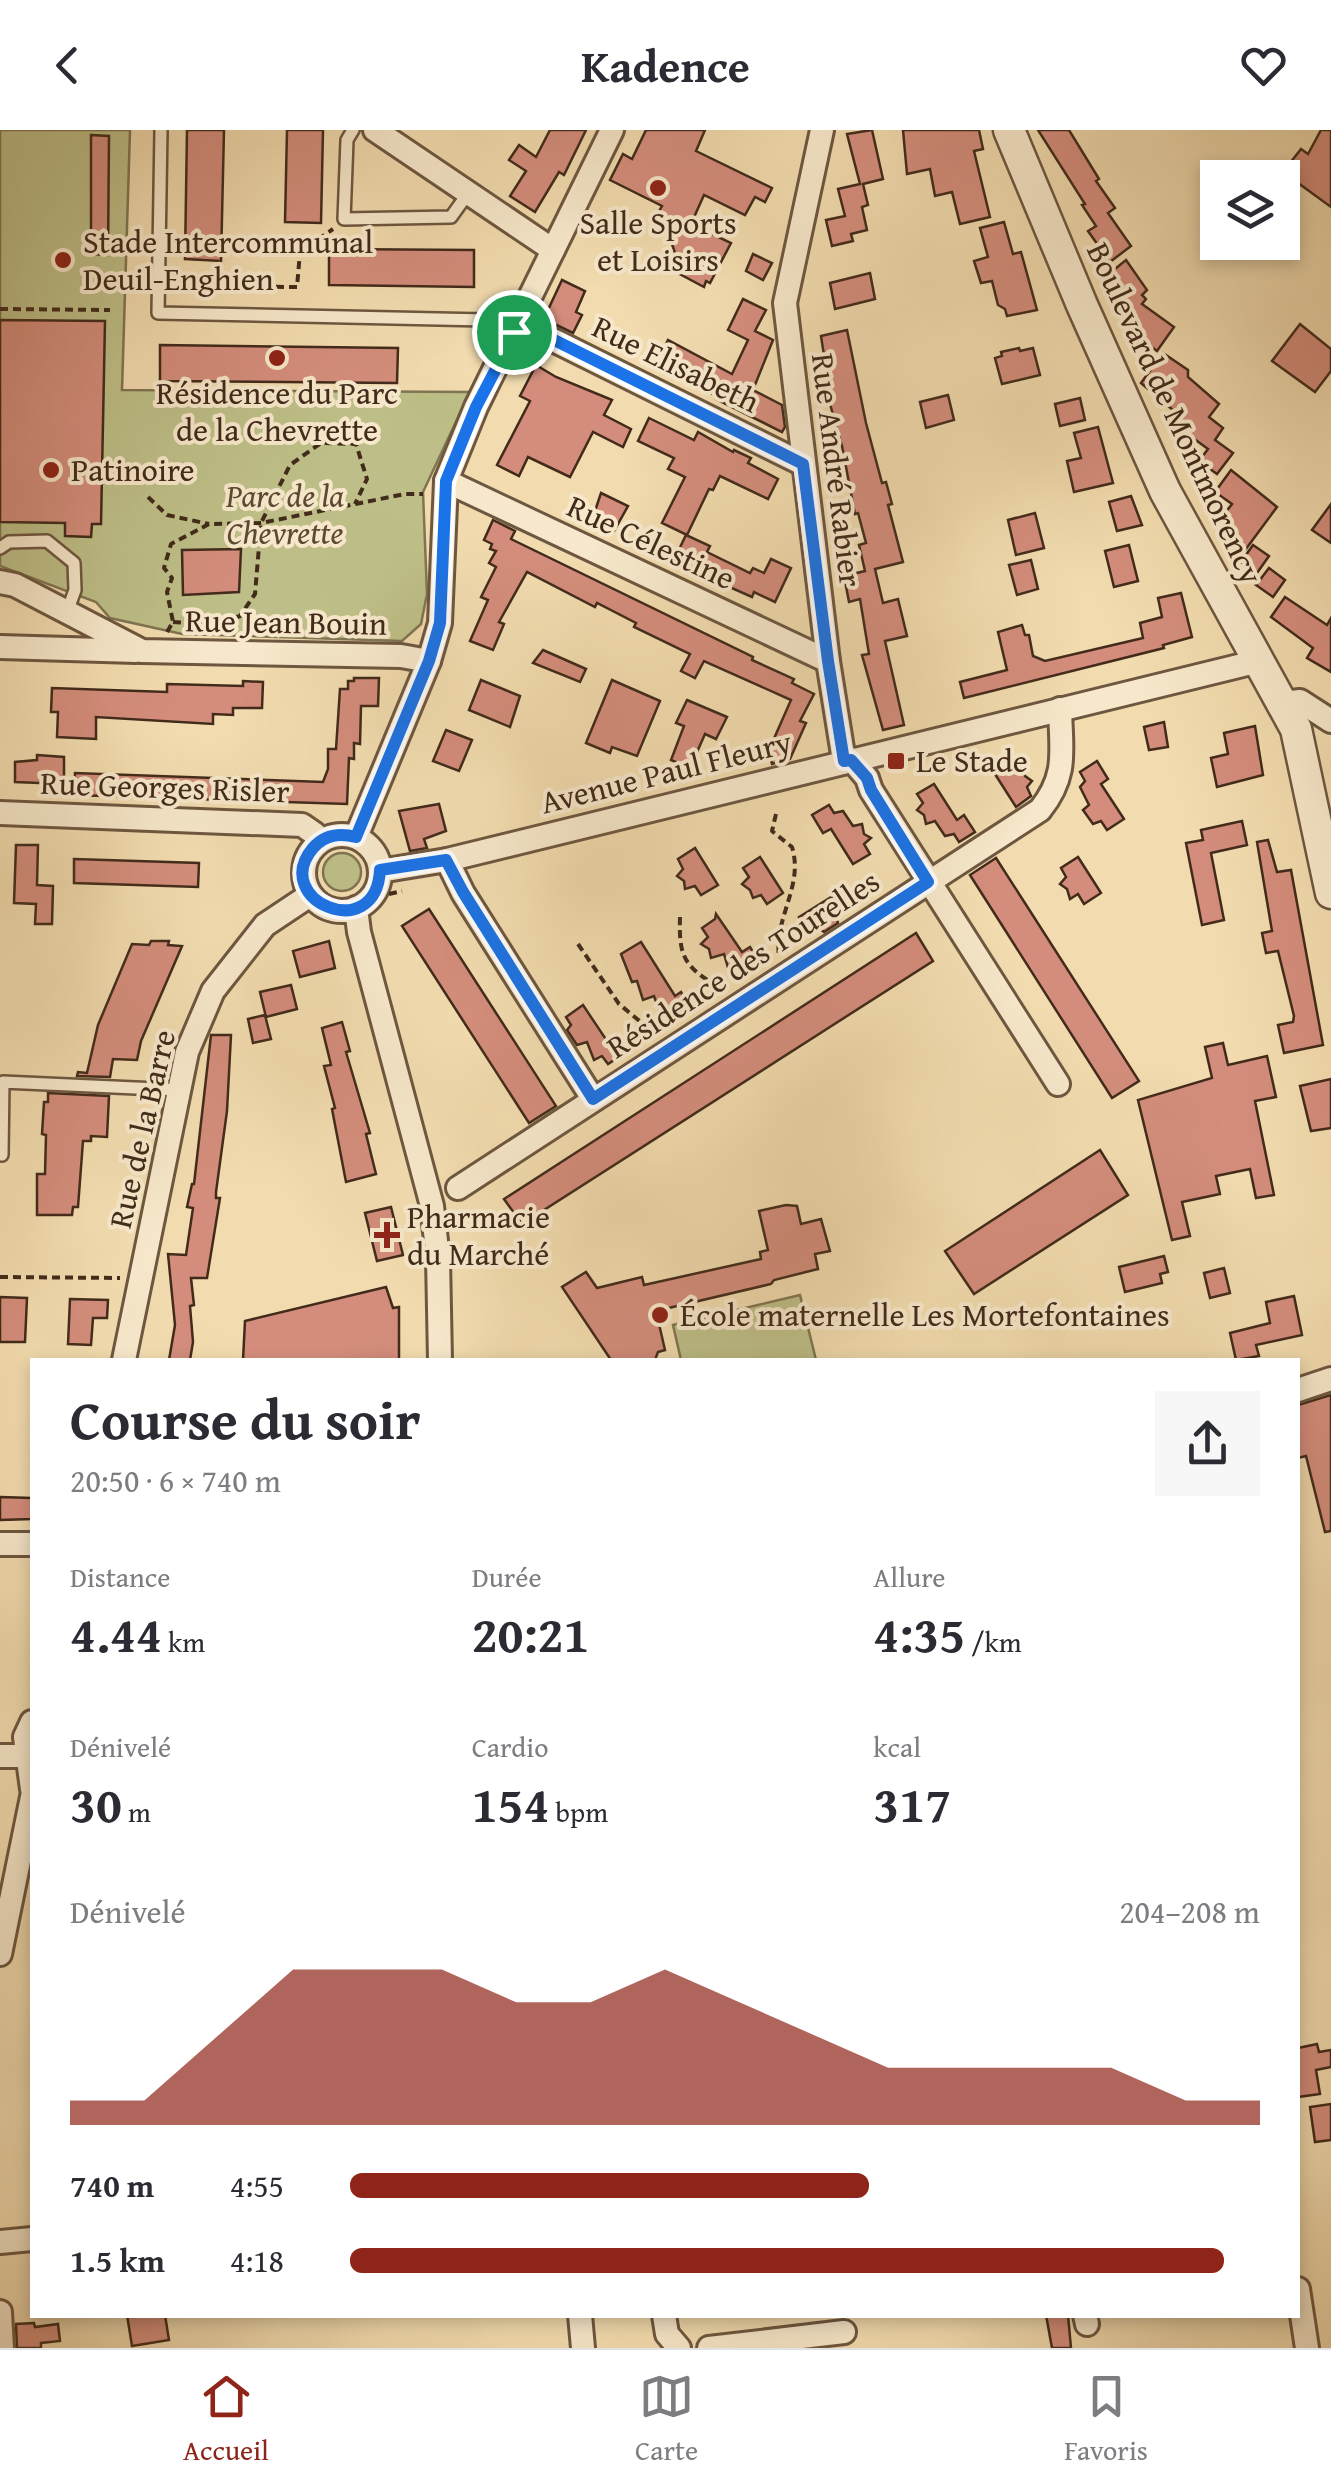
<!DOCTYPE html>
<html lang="fr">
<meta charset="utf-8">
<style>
:root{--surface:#fff;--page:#f7f7f7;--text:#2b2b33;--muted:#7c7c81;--line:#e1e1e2;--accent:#8f2418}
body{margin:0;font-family:"Gentium Book Plus",serif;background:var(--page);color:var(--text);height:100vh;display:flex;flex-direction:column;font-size:38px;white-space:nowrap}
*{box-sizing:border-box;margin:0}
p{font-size:32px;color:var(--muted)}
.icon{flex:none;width:55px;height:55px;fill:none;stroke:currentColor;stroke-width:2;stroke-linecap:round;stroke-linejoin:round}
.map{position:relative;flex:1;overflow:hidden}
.sheet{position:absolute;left:30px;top:1228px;width:1270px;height:960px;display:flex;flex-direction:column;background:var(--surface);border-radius:0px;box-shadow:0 5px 15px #0003}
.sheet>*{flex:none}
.fabs{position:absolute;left:1200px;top:30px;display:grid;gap:20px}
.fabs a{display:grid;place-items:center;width:100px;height:100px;border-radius:0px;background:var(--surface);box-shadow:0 5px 15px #0003;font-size:50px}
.pin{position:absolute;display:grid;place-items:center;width:85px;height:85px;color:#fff;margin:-42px;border:5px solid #fff;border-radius:50%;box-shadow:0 2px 10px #0007}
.round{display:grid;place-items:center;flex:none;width:105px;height:105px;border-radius:0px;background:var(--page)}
.summary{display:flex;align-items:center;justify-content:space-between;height:170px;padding:0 40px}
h1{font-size:55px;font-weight:700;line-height:75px}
.stats{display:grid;grid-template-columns:repeat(3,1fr);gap:15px;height:170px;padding:10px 40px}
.stats div{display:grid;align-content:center}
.stats b{font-size:50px;font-weight:700}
.stats small{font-size:28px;font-weight:400}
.stats p{font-size:28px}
.chart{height:280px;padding:20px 40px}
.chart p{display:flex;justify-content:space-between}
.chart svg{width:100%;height:180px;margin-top:10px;fill:var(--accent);opacity:.7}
ul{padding:0 40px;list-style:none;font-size:32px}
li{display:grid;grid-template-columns:160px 120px 1fr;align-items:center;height:75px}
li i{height:25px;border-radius:12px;background:var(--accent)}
header{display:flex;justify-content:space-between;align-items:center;height:130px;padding:0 40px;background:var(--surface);font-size:45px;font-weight:700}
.menu{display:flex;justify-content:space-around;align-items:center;height:140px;border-top:2px solid var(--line);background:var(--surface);font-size:28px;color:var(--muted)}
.menu a{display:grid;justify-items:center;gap:5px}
.menu .current{color:var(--accent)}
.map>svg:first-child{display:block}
.green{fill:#bebf88;stroke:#807552;stroke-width:2.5}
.building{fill:#d48d7c;stroke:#422b1b;stroke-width:2.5}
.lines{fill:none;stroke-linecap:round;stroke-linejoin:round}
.service-casing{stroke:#6e5740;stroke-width:16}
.minor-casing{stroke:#6e5740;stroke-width:28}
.tertiary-casing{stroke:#6e5740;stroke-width:35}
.path{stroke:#422b1b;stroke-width:4;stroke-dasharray:8 5;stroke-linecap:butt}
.service{stroke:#f7e8cb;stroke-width:11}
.minor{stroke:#f7e8cb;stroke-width:22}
.tertiary{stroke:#f7e8cb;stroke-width:30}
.route-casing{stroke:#fff;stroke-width:20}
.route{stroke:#1a73e8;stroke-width:12}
.poi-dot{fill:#8f2418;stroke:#f7e8cb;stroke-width:4}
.labels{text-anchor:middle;stroke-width:8;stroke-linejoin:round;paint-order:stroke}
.poi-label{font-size:32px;fill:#422b1b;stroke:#f7e8cb;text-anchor:start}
.street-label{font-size:32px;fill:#422b1b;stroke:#f7e8cb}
.park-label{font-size:32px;font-style:italic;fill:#5b4931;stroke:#f7e8cb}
</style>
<header><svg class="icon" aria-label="back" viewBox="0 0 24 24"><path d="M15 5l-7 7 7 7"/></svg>Kadence<svg class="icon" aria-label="heart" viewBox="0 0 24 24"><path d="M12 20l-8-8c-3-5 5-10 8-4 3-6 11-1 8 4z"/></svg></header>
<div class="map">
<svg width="1331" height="2218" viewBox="0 0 1331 2218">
<rect width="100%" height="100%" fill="#f2dcaf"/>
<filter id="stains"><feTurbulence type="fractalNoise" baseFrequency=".002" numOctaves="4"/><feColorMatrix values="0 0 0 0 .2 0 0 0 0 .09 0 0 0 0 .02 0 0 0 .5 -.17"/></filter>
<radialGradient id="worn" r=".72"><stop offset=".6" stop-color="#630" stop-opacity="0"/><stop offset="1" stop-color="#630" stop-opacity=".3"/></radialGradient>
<g class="green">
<polygon points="0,0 130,0 122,260 470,262 423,362 427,464 421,494 402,511 182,504 110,488 96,472 0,436"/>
<circle cx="342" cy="742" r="19"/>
<polygon points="800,1165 816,1230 681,1230 673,1195"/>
</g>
<g class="building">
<polygon points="187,0 224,0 221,131 185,129"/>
<polygon points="287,0 323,0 321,93 285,92"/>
<polygon points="550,0 586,0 564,45 559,42 535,82 510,66 526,41 509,30 519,15 536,27"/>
<polygon points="646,0 705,0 696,21 772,58 765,72 755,67 745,85 704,65 691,94 731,113 710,153 706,151 704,157 674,141 678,132 666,96 654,90 662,76 610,50 623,24 632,29"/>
<polygon points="872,0 883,49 863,54 868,75 862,77 867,100 851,104 853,111 832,116 826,90 845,86 838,59 860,54 847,4"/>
<polygon points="903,0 979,0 983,19 974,21 990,87 960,94 952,62 935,66 930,39 907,44"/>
<polygon points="1038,0 1069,0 1099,49 1096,51 1115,78 1108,83 1131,116 1110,132 1088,101 1096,96 1082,75 1085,74"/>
<polygon points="1321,0 1331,0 1331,77 1283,42 1301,19 1308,24"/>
<polygon points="91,5 109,6 108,125 91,124"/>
<polygon points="1004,92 1013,124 1021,122 1037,180 1007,186 1005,179 998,175 992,151 981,153 974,131 988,127 980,98"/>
<polygon points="329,119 474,120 474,157 329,155"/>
<polygon points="753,124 772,133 763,150 746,141"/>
<polygon points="1126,130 1147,160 1142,165 1146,169 1142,174 1174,197 1157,221 1132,202 1137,195 1105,147"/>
<polygon points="870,143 875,169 835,179 830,153"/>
<polygon points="562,150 585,161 576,182 582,185 573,203 548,191 546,184"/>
<polygon points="743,169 766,180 755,201 773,210 753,260 782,275 785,297 782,302 716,269 717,266 690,253 691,248 658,231 668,210 732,244 748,210 728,200"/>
<polygon points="0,190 105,191 101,394 92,394 91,407 65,406 65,393 0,392"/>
<polygon points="1300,194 1331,219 1331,241 1315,262 1272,231"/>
<polygon points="847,200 866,293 882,353 886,352 892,374 888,375 903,432 875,439 883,473 898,469 907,506 885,511 904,595 883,600 862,525 869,524 860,469 849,472 844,446 865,441 859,415 866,413 858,383 855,384 842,316 822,246 827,245 821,206"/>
<polygon points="160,215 398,218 397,253 160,251"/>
<polygon points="1019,218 1020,221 1033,218 1040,245 1002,254 995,228 1002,226 1001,222"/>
<polygon points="1163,223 1188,240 1188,247 1219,274 1209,287 1223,298 1215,310 1233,323 1217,344 1199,331 1208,319 1174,294 1180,286 1141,253"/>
<polygon points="536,235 556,247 612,270 604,285 631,299 623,317 593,302 570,347 528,327 519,346 497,335 530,271 520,266"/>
<polygon points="948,265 954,290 926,298 920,272"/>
<polygon points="1080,268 1085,290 1060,296 1055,274"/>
<polygon points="649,288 694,310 698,302 733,322 734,320 751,328 748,333 778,349 768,369 720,346 713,360 709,359 687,405 662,393 685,347 668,339 674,328 638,311"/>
<polygon points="1098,297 1113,353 1074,362 1067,331 1081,328 1074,303"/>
<polygon points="1231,340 1277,377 1243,423 1225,411 1232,401 1219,391 1232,374 1215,362"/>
<polygon points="601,363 628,376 613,403 591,393"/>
<polygon points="1131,366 1142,395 1117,401 1109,372"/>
<polygon points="1331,374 1331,413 1312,400"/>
<polygon points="1035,383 1044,418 1016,425 1008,390"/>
<polygon points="493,390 515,401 511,409 753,527 752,530 794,549 792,553 814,564 800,591 806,593 790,629 772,634 769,620 791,570 704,531 695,548 681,541 690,524 634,497 636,493 597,473 595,477 527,442 499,492 504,494 493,520 470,511 488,470 481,467 496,437 489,433 496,421 490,419 492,414 484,410"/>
<polygon points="686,405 710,416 707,422 750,443 753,438 764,443 771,429 791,438 775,472 754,462 752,467 673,432"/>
<polygon points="1129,415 1138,451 1114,457 1105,421"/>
<polygon points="1253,415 1269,426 1257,443 1241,432"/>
<polygon points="241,419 239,462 183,465 182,420"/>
<polygon points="1031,430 1038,459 1017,465 1009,435"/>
<polygon points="1269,438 1285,450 1273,467 1256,455"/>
<polygon points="1181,463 1192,507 1163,515 1164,518 964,568 960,552 1007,540 998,502 1022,495 1025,505 1029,505 1033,526 1045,531 1143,508 1140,493 1162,487 1158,468"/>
<polygon points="1285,467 1327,495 1331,488 1331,542 1307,528 1313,518 1271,487"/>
<polygon points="543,520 586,539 580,552 533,533"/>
<polygon points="354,548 379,548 378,576 361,576 360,614 354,613 354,629 349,628 347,674 74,665 75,643 323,652 328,639 328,619 336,619 340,559 348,559 348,551 354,551"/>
<polygon points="481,550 520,566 510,597 469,580"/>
<polygon points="612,550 660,571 637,626 612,617 610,623 586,613"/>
<polygon points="243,551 263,552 262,578 233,578 233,585 213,584 213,594 96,587 96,609 57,607 58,582 51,582 52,558 167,562 167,554 243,556"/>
<polygon points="687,570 727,587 716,609 705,604 690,638 671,630 684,596 676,593"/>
<polygon points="1164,592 1168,617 1149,620 1144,597"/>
<polygon points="1255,596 1263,645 1217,657 1211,628 1228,624 1224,603"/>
<polygon points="446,600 472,610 459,641 433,631"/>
<polygon points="37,625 64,627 64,654 15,652 15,632 37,630"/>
<polygon points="1009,630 1015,639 1024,637 1025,646 1032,651 1027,657 1031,666 1016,677 993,641"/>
<polygon points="1097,631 1108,649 1101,654 1124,689 1107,700 1101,691 1093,694 1083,680 1089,675 1080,657 1085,651 1080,642"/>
<polygon points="934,654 957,690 964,685 975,702 959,712 954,704 945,706 935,691 926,694 924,685 917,680 923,673 917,664"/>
<polygon points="439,674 446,701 424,709 427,718 410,721 399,681"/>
<polygon points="829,675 834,683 843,681 853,696 862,694 864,704 871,708 864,714 870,724 853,734 831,699 823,703 812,685"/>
<polygon points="1242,691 1247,715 1211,723 1224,790 1202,795 1186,713 1203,710 1201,700"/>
<polygon points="1268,710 1277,742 1291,740 1323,915 1284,923 1278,895 1293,892 1294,886 1278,821 1266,823 1262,803 1272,801 1257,712"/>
<polygon points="16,715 38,715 37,755 53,756 52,794 35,794 36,774 14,773"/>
<polygon points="695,718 718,755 701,765 695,756 685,759 684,751 677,746 683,739 678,729"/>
<polygon points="760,727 783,763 767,774 761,765 753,768 750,760 742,754 749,747 743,738"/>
<polygon points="1078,727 1101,763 1084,774 1078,764 1070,769 1067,759 1060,754 1066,747 1061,738"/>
<polygon points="996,728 1139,951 1112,968 970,745"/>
<polygon points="74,729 199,733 198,757 74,753"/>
<polygon points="836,764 846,780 836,787 838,793 824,802 819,798 810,803 799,787"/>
<polygon points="429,779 556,976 529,993 402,796"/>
<polygon points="716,784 742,822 750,817 761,835 744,846 738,837 729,841 724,824 711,828 709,819 701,814 708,807 702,798 715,789"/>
<polygon points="916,803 933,831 522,1094 504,1069"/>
<polygon points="151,811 169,811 168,815 182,816 141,911 137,930 113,929 110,947 77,946 78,942 87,943 98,895 132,814 149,815"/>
<polygon points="329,811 335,838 300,847 293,821"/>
<polygon points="641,812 675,866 681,862 692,880 674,891 669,883 661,886 654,866 643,870 637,851 632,852 621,824"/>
<polygon points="291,855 297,879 266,887 260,862"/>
<polygon points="583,875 607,911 614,906 625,923 608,934 602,926 594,930 587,912 577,915 567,900 571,895 566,887"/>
<polygon points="265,885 271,909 253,913 248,889"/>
<polygon points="342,892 350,921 346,922 370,1003 366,1004 376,1044 346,1052 332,979 335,978 324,936 331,935 322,898"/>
<polygon points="211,905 231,905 227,981 216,1062 216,1068 220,1068 207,1148 191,1148 194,1175 190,1176 193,1212 190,1230 169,1230 175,1195 168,1124 186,1125 193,1078 187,1077 192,1054 194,1054"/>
<polygon points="1223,913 1228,935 1267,926 1276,967 1255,971 1274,1065 1256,1068 1250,1039 1216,1046 1220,1064 1182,1072 1190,1106 1172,1110 1138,970 1212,948 1205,917"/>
<polygon points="1331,949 1331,998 1311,1001 1300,956"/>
<polygon points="48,963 109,966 107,1007 91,1006 91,1011 83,1011 78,1077 73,1077 72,1085 37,1085 37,1044 45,1044 46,1005 42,1004 44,972 48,972"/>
<polygon points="1100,1020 1128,1065 974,1164 945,1121"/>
<polygon points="786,1075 797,1076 801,1094 821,1089 830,1121 815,1124 818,1139 774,1150 771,1154 656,1181 665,1220 658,1222 655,1230 611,1230 562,1157 586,1142 597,1158 642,1147 644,1155 761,1129 760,1122 768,1120 759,1081"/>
<polygon points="391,1077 403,1125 377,1131 365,1083"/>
<polygon points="1164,1126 1168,1142 1160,1144 1162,1153 1125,1162 1119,1137"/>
<polygon points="1224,1138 1230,1163 1210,1168 1204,1143"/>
<polygon points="386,1157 393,1178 399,1177 399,1230 243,1230 245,1191"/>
<polygon points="1294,1166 1302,1205 1256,1215 1259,1226 1236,1230 1230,1203 1270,1193 1266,1172"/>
<polygon points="0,1167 27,1168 25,1212 0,1212"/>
<polygon points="70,1169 108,1170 107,1188 93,1188 91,1215 68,1214"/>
<polygon points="1331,1265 1331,1401 1325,1402 1306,1326 1298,1328 1298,1275"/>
<polygon points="0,1367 32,1368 32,1389 0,1390"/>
<polygon points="1317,1914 1319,1922 1331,1920 1331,1937 1316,1940 1320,1964 1298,1967 1298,1918"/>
<polygon points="1331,1974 1331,2010 1315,2012 1310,1977"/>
<polygon points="127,2185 165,2185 169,2210 132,2216"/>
<polygon points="1046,2185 1068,2185 1071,2218 1052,2218"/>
<polygon points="34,2193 35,2197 58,2194 60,2211 41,2213 41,2218 17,2218 16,2194"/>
</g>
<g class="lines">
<g class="service-casing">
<g id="service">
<polyline points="161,0 158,183 485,190 515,202"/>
<polyline points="353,0 347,10 344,89 451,87 469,62"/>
<polyline points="0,418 9,412 47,411 74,433 75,460 67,482"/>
<polyline points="2,1025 3,952 180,960"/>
</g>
</g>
<g class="minor-casing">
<g id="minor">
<polyline points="375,0 553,120"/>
<polyline points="822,0 785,173 828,531 844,631"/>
<polyline points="519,193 803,334"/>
<polyline points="446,351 828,531"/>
<polyline points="0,452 15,455 142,521 401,526 429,531"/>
<polyline points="0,517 136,521"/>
<polyline points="1284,573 1300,571 1331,591"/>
<polyline points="851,629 867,648 871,660 1058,954"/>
<polyline points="0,683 302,695 315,704 318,713"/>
<circle cx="342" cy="743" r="38"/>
<polyline points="356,707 429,531 440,493 446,351 476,277 612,0"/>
<polyline points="447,730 463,763 593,969"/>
<polyline points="380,741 447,730 1259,531"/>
<polyline points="356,778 359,802 432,1076 438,1128 440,1230"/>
<path d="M458 1058 1040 680C1068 645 1061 621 1060 579"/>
<polyline points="124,1230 187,922 213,861 265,795 310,765"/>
<polyline points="1298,1260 1331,1249"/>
<polyline points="0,1414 32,1414"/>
<polyline points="32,1592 25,1607 32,1659"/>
<polyline points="0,1626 26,1626 32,1620"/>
<polyline points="0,1824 32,1667"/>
<polyline points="0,2112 32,2109"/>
<polyline points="1298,2159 1307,2218"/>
<polyline points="0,2182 2,2218"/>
<polyline points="580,2185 583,2218"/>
<polyline points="664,2185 667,2204 679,2218"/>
<polyline points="1085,2185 1087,2194"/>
<polyline points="709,2218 844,2202"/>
</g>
</g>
<g class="tertiary-casing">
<polyline id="tertiary" points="1009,0 1082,175 1165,361 1296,599 1331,763"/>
</g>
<g class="path">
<polyline points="172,156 297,157 300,122 333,99"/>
<polyline points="0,179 110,180"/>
<polyline points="148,367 167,385 209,394"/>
<polyline points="173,492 215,495 240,486 255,464 261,393 290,335 321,313 356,314 367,349 355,374"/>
<polyline points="167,502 173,492 167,462 172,448 164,438 171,414 209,394 261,393 405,364 423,364"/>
<path d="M776 684 772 701 792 717C804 756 774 787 779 827"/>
<polyline points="389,764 402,761"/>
<path d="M680 787C679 823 682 835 714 854V869"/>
<polyline points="578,814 619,874 654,903"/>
<polyline points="0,1147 120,1148"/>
</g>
<use href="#service" class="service"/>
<use href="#minor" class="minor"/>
<use href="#tertiary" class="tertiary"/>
</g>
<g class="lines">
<g class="route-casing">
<path id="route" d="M520 193 803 334 828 531 844 631 851 630 867 648 871 660 928 752 593 969 463 762 446 730 380 740C376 816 269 770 313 718 325 704 340 703 356 707L429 531 440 493 446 351 476 277Z"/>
</g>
<use href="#route" class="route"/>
</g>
<g class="poi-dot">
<circle cx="658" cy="58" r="10"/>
<circle cx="63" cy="130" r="10"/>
<circle cx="277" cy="228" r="10"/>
<circle cx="51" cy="340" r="10"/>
<rect x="886" y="621" width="20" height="20" rx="5"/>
<path d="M382 1090h10v10h10v10h-10v10h-10v-10h-10v-10h10z"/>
<circle cx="660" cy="1185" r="10"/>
</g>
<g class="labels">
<g class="poi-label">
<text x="658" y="104" text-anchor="middle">Salle Sports<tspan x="658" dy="37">et Loisirs</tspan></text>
<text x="83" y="123">Stade Intercommunal<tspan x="83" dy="37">Deuil-Enghien</tspan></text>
<text x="277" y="274" text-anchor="middle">Résidence du Parc<tspan x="277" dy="37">de la Chevrette</tspan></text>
<text x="71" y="351">Patinoire</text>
<text x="916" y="642">Le Stade</text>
<text x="407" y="1098">Pharmacie<tspan x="407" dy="37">du Marché</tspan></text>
<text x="680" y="1196">École maternelle Les Mortefontaines</text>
</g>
<g class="street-label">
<text transform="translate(676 234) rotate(26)" y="11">Rue Elisabeth</text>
<text transform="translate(1175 283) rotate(65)" y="11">Boulevard de Montmorency</text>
<text transform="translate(837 340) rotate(83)" y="11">Rue André Rabier</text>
<text transform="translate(651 412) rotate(25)" y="11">Rue Célestine</text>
<text transform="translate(286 492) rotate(1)" y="11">Rue Jean Bouin</text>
<text transform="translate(666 642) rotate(-14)" y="11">Avenue Paul Fleury</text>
<text transform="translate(165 657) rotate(2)" y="11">Rue Georges Risler</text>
<text transform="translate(743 834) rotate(-33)" y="11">Résidence des Tourelles</text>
<text transform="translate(142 999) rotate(-77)" y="11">Rue de la Barre</text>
</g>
<g class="park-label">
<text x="285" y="377">Parc de la<tspan x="285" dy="37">Chevrette</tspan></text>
</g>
</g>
<rect width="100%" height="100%" filter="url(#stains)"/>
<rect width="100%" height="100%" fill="url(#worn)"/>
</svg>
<div class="fabs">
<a><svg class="icon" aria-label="layers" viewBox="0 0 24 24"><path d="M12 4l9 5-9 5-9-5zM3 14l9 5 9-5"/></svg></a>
</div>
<div class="pin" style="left:514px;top:202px;background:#1e9e55"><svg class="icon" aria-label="arrive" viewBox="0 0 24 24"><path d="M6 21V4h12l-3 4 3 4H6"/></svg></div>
<section class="sheet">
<div class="summary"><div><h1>Course du soir</h1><p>20:50 · 6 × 740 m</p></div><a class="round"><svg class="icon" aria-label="share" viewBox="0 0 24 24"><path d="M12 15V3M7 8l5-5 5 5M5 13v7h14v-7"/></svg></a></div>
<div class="stats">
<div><p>Distance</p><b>4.44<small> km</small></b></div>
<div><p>Durée</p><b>20:21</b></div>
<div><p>Allure</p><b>4:35<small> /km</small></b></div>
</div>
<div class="stats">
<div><p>Dénivelé</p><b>30<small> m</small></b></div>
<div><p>Cardio</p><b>154<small> bpm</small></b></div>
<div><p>kcal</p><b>317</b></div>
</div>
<div class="chart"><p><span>Dénivelé</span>204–208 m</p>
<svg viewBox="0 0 160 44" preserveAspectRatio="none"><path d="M0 44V38L10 38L20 22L30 6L40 6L50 6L60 14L70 14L80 6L90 14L100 22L110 30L120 30L130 30L140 30L150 38L160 38V44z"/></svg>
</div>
<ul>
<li><b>740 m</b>4:55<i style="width:57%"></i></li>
<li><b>1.5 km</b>4:18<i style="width:96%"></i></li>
</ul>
</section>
</div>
<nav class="menu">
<a class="current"><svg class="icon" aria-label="home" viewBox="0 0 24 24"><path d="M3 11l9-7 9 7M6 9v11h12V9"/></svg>Accueil</a>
<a><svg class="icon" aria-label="map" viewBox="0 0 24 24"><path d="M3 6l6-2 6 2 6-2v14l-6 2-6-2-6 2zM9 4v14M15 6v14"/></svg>Carte</a>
<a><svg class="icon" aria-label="saved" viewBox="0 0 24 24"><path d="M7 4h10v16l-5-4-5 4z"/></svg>Favoris</a>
</nav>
